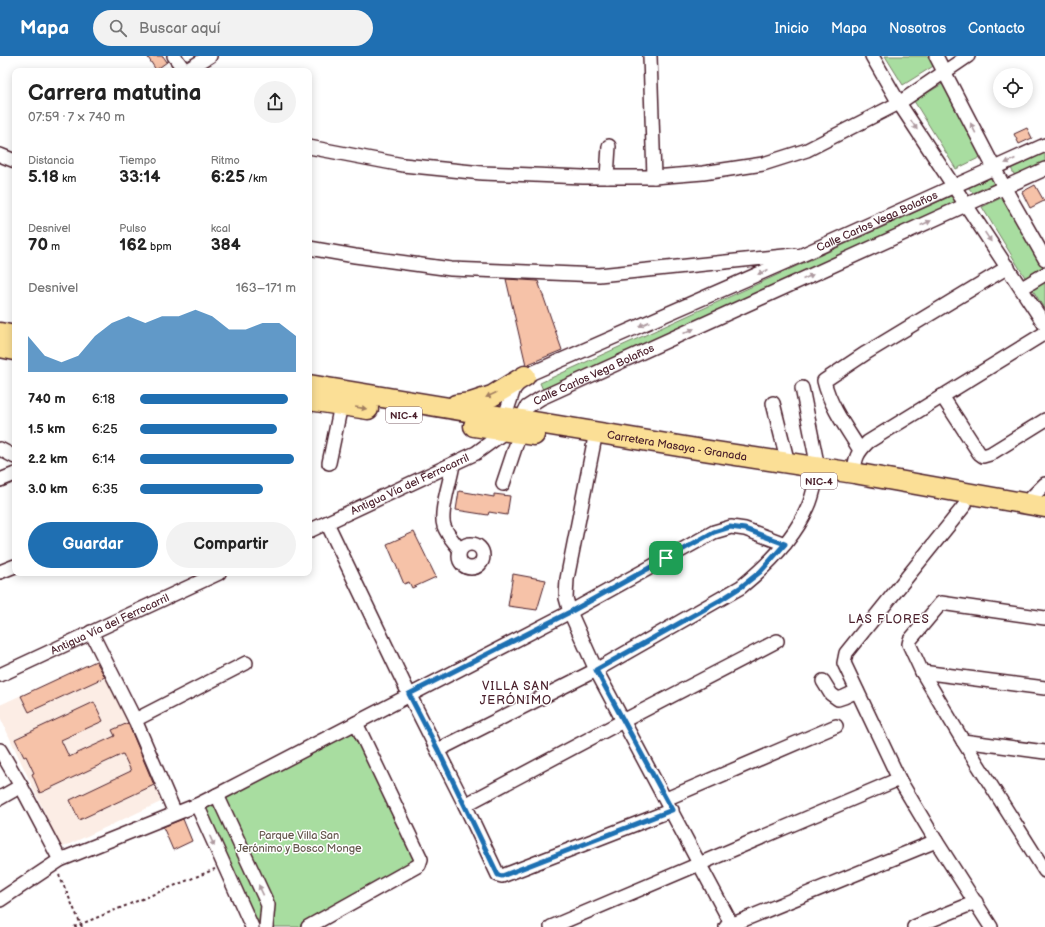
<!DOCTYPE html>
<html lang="es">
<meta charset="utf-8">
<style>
:root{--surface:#fff;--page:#f2f2f2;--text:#222;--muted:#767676;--accent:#1f6fb2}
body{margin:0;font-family:"Balsamiq Sans",sans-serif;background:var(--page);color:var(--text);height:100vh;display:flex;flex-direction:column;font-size:15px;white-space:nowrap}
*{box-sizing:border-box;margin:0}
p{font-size:13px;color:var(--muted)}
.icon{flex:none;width:22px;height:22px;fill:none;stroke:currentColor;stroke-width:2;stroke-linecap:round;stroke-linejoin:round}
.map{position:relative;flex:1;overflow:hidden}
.side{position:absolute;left:12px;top:12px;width:300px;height:508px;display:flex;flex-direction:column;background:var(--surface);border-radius:8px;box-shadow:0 2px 10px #0003}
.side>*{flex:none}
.buttons{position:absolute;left:993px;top:12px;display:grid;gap:8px}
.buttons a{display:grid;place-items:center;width:40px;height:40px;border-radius:50%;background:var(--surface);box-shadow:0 2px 10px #0003;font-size:20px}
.pin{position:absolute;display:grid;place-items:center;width:34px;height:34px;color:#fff;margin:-17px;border-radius:8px;box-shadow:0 2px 6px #0006}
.round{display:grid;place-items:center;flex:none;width:42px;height:42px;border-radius:21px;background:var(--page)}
.overview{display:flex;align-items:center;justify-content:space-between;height:68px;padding:0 16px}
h1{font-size:22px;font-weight:700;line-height:30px}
.stats{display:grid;grid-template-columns:repeat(3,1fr);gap:6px;height:68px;padding:4px 16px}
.stats div{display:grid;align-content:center}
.stats b{font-size:17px;font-weight:700}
.stats small{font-size:11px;font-weight:400}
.stats p{font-size:11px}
.chart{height:112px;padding:8px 16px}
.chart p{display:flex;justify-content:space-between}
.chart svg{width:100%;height:72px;margin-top:4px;fill:var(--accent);opacity:.7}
.primary-button{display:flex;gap:8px;margin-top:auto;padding:8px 16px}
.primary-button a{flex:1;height:46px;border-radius:24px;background:var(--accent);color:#fff;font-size:16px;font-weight:700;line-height:46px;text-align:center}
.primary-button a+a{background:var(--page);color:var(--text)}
ul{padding:0 16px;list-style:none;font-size:13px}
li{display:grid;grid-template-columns:64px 48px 1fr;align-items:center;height:30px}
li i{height:10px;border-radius:5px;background:var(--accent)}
header{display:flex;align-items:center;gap:24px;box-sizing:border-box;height:56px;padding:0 20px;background:var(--accent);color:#fff}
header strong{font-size:19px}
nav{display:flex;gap:22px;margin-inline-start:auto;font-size:14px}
.search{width:280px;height:36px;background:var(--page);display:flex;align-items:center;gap:10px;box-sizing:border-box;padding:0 14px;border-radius:22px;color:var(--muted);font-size:15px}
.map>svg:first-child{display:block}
.built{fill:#fcede5}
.green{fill:#a8dda0;stroke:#797e66}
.building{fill:#f6c2a8;stroke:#4a1f2b}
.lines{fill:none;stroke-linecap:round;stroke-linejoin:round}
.minor-casing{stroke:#4a1f2b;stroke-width:16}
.highway-casing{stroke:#4a1f2b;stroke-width:23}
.path{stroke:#4a1f2b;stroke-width:2;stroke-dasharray:3 3;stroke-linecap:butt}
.minor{stroke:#fff;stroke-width:13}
.highway{stroke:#fbdf96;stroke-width:20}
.oneway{fill:#ae9aa0}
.oneway2{fill:#a27f60}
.route-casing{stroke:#fff;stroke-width:8}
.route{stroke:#1f6fb2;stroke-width:5}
.labels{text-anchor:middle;stroke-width:3;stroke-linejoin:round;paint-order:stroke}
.shield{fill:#fff;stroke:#80626b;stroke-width:1}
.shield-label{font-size:10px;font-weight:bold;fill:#4a1f2b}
.street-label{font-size:11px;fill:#4a1f2b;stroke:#fff}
.park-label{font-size:11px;fill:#66584e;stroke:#fff}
.neighbourhood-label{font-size:12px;letter-spacing:1px;fill:#4a1f2b;stroke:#fff}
</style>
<header>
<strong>Mapa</strong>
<div class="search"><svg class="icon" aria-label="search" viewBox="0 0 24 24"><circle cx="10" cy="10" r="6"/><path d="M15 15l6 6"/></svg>Buscar aquí</div>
<nav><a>Inicio</a><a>Mapa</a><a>Nosotros</a><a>Contacto</a></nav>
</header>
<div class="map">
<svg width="1045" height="871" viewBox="0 0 1045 871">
<rect width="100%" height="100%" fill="#fff"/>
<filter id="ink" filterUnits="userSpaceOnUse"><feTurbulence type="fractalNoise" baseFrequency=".025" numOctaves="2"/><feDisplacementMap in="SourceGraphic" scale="8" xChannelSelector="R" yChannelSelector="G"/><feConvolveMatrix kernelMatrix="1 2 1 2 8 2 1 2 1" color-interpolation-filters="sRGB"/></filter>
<g filter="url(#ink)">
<polygon class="built" points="99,603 165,744 61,792 0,661 0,649"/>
<g class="green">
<polygon points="885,0 930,0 935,9 903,29"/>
<polygon points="944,27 985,99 956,113 914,45"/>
<polygon points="1045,92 1045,106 1015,120 1009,108"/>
<polygon points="991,120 995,127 973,137 967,130"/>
<polygon points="955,138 959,148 543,334 540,327"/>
<polygon points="1003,141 1045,211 1045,254 982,151"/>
<polygon points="356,667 421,803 308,871 252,871 197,749"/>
</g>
<g class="building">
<polygon points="147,0 163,0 167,6 156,14"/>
<polygon points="1027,72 1032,82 1019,88 1014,78"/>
<polygon points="1035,129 1044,145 1030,152 1022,136"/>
<polygon points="506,223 538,225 562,294 526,309"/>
<polygon points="459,435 494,441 494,438 510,440 507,459 489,456 488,459 456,454"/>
<polygon points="414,476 436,521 412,532 409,526 404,528 387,488"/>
<polygon points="513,518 546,524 537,554 508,550"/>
<polygon points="96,605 105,621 29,656 21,640"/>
<polygon points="94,646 103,665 61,684 69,701 115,680 112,674 128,667 154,729 79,764 70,744 131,715 123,698 40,737 32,718 34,717 26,700 24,701 15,683"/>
<polygon points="183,763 192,785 173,794 163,771"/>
</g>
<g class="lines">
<g class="minor-casing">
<g id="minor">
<polyline points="174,0 185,15"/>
<polyline points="650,0 654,121"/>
<polyline points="872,0 899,47 1045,269"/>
<polyline points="936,0 1004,131 1045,203"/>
<polyline points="185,15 210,0"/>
<polyline points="309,91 403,109 482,117 583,121 654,121 703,117 763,108 807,94 899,47 968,0"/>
<polyline points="0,99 15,105"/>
<polyline points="607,121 609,90"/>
<polyline points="309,192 355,200 451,213 599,219 794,199"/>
<polyline points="1022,232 1045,218"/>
<polyline points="802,332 818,412"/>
<polyline points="942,340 979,397 983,400 990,398 1045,364"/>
<polyline points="773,347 788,407"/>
<path id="s1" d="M505 369V360L514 333 525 320 804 198 1045 89"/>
<polyline points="596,376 567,523 566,542 570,556 596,614 733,871"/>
<polyline points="0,393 15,401"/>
<path d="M860 394C847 373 830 350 824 325L866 297 1008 211"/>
<polyline points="329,407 341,349"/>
<path d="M453 408C451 424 439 456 444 470 447 479 455 487 460 494"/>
<path d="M854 417C855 402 857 397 868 386L1045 277"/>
<polyline points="0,424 15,418"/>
<polyline points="503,428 520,377"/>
<polyline points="1025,448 1045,428"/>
<polyline points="965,449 846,597 844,607 899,723 936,785 991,871"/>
<polyline points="327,467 409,638 465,749 498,819 502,820 672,754"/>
<path id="s2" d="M309 475 476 397 506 375 516 370 521 363 527 351 541 342 1045 113"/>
<circle cx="471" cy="500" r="12"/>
<polyline points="0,516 15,510"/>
<polyline points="1045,562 941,547 910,584 909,588 922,616 963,685 1045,815"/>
<polyline points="91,576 135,664 175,757"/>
<polyline points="922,616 1045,632"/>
<path id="s3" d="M0 619 219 517"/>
<polyline points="823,625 831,638 838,643 844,641 857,635"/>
<polyline points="135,664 246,607"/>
<polyline points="963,685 1045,696"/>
<polyline points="0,694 21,730 60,804"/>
<path d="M438 694 596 614 741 531C768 509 794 483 808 451 812 443 814 433 816 424"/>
<polyline points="217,739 268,849 266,871"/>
<polyline points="0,742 21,730"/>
<polyline points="666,743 836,670"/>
<polyline points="197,749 252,871"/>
<polyline points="465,749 623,665 777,585"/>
<polyline points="0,844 60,804 197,749 217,739 570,556 714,476 731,471 745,473 785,488"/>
<polyline points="308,871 419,809 421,803 356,667"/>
<polyline points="551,871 899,723"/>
<polyline points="726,871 936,785"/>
<polyline points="914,871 976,846"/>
</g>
</g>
<g class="highway-casing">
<g id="highway">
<polyline points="0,277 15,280"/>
<polyline points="0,291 15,294"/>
<path id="s4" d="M309 329 703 394 854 417 1045 451"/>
<polyline points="309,344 368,353"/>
<polyline points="456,349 471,347 492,340 525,320"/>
<polyline points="474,370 534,379"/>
</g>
</g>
<g class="path">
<polyline points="59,819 82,871"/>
<polyline points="74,871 215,813"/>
</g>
<use href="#minor" class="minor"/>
<use href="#highway" class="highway"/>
</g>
<defs><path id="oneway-solid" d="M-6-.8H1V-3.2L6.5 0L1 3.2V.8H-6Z"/></defs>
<g class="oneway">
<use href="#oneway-solid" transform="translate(914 69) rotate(56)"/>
<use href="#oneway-solid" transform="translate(973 72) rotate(-117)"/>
<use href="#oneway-solid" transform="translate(1010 105) rotate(155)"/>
<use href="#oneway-solid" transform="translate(926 167) rotate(-24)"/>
<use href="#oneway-solid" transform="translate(988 181) rotate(56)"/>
<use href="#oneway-solid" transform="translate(763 216) rotate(156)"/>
<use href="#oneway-solid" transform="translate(808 221) rotate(-24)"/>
<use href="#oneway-solid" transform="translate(644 268) rotate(156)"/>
<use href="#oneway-solid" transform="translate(689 275) rotate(-24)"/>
<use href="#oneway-solid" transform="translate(212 785) rotate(66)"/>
<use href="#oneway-solid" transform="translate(261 834) rotate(-115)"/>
</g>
<g class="oneway2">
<use href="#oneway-solid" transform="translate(491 339) rotate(156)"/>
<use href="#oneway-solid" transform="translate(361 352) rotate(9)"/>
</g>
</g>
<g class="lines" filter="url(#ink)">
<g class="route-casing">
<polygon id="route" points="730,471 745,473 785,488 760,516 741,531 719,545 596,614 672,754 502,820 498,819 438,694 409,638 570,556 714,476"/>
</g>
<use href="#route" class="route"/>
</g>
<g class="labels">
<g class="shield">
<rect x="386" y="351" width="36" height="16" rx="3"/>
<rect x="801" y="417" width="36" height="16" rx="3"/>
</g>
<g class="shield-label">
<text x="404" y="363">NIC-4</text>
<text x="819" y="429">NIC-4</text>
</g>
<g class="street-label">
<text dy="4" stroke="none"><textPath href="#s1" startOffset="439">Calle Carlos Vega Bolaños</textPath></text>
<text dy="4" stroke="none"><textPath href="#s2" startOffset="329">Calle Carlos Vega Bolaños</textPath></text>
<text dy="4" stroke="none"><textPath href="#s4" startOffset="373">Carretera Masaya - Granada</textPath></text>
<text dy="4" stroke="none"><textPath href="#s2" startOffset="111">Antigua Vía del Ferrocarril</textPath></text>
<text dy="4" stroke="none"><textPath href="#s3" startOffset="121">Antigua Vía del Ferrocarril</textPath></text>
</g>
<g class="park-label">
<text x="299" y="783">Parque Villa San<tspan x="299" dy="13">Jerónimo y Bosco Monge</tspan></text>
</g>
<g class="neighbourhood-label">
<text x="889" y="567">LAS FLORES</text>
<text x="516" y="634">VILLA SAN<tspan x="516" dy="14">JERÓNIMO</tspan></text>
</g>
</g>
</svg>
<div class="buttons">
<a><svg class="icon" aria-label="locate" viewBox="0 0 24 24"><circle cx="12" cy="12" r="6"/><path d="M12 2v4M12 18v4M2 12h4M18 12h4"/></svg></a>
</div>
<div class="pin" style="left:666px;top:502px;background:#1e9e55"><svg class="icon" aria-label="arrive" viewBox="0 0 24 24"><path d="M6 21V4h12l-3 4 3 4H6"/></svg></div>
<section class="side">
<div class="overview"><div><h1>Carrera matutina</h1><p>07:59 · 7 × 740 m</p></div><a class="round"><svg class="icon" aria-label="share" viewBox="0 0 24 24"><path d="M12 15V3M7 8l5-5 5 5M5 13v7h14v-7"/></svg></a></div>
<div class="stats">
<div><p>Distancia</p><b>5.18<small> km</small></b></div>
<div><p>Tiempo</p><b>33:14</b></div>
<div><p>Ritmo</p><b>6:25<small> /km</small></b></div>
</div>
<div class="stats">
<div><p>Desnivel</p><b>70<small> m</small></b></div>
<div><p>Pulso</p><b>162<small> bpm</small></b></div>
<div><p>kcal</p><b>384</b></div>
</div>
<div class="chart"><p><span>Desnivel</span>163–171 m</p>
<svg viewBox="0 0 160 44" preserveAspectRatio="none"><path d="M0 44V22L10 34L20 38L30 34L40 22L50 14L60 10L70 14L80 10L90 10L100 6L110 10L120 18L130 18L140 14L150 14L160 22V44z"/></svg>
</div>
<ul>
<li><b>740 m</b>6:18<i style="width:95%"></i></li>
<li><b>1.5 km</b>6:25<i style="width:88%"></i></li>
<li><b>2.2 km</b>6:14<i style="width:99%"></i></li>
<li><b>3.0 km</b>6:35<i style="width:79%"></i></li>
</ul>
<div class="primary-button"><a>Guardar</a><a>Compartir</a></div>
</section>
</div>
